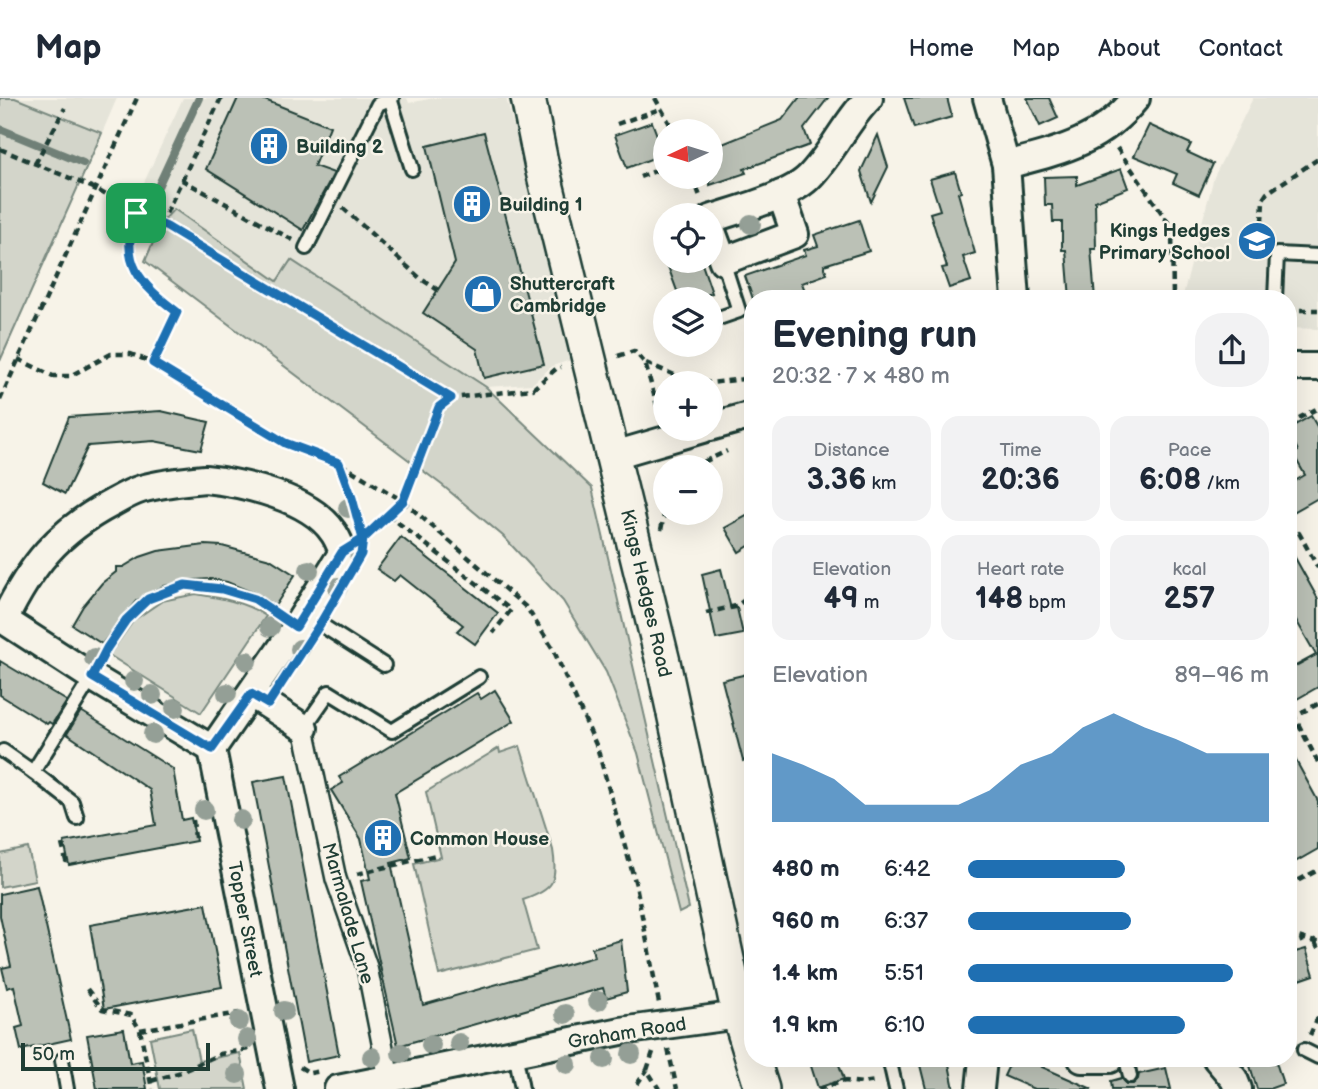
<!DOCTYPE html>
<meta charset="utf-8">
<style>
:root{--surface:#fff;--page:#f2f2f3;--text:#1f2937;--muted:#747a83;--line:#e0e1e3;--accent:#1f6fb2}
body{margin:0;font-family:"Balsamiq Sans",sans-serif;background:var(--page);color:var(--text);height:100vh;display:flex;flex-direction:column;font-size:26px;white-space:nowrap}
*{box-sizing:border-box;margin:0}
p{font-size:23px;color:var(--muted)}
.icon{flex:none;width:38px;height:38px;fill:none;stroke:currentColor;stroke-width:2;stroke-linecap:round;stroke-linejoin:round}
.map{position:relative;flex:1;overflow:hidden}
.side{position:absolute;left:744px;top:192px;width:553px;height:777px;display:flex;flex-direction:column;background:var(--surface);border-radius:28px;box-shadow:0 7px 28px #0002}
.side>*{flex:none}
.needle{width:46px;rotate:266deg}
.buttons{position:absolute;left:653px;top:21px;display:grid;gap:14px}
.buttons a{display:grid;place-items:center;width:70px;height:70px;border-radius:50%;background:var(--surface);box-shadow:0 7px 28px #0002;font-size:35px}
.scale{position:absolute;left:21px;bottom:18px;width:189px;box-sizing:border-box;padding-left:7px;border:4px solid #1f3d34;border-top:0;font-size:19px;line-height:24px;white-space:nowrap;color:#1f3d34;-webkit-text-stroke:5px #f7f3e8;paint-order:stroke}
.pin{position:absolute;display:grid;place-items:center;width:60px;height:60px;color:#fff;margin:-30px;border-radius:14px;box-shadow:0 4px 10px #0006}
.round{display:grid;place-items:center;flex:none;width:74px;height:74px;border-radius:28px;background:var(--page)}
.headline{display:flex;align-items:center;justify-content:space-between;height:119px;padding:0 28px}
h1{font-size:38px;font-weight:700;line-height:52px}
.metrics{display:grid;grid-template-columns:repeat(3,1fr);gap:10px;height:119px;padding:7px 28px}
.metrics div{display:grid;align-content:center;border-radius:18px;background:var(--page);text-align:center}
.metrics b{font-size:30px;font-weight:700}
.metrics small{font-size:19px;font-weight:400}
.metrics p{font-size:19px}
.chart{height:196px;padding:14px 28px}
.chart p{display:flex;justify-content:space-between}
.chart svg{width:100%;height:126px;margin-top:7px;fill:var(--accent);opacity:.7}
ul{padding:0 28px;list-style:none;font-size:23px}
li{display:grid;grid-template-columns:112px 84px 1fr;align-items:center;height:52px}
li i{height:18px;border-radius:9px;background:var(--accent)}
header{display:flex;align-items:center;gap:42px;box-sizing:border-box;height:98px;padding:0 35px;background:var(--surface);border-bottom:2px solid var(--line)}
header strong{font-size:33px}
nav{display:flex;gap:38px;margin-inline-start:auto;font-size:24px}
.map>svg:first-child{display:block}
.built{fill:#e5e4d9}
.green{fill:#d3d5ca;stroke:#79897f;stroke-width:2}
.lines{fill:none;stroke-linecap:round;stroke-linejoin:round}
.stream{stroke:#6f8077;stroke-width:8}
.building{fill:#bbc1b6;stroke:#1f3d34;stroke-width:2}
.service-casing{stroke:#1f3d34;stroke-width:18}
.pedestrian-casing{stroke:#1f3d34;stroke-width:24}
.minor-casing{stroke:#1f3d34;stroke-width:32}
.tertiary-casing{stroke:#1f3d34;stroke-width:38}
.path{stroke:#1f3d34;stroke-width:4.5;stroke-dasharray:7 5;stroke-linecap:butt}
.service{stroke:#f7f3e8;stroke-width:12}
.pedestrian{stroke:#f7f3e8;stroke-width:19}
.minor{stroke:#f7f3e8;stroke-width:26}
.tertiary{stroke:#f7f3e8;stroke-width:33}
.tree{fill:#949f96}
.route-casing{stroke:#fff;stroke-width:14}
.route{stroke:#1f6fb2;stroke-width:9}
.labels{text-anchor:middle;stroke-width:5;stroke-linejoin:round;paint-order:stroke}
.poi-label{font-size:19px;font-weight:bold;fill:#1f3d34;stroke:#f7f3e8;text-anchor:start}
.street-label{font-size:19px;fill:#1f3d34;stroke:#f7f3e8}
</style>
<header>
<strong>Map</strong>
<nav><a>Home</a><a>Map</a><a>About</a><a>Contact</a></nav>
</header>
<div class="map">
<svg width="1318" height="991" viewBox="0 0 1318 991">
<rect width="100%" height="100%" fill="#f7f3e8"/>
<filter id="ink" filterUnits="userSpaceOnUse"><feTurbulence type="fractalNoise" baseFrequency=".0143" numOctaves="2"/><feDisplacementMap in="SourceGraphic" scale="14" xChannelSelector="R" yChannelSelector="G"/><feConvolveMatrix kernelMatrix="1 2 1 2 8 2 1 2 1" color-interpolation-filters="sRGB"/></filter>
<g filter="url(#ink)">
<g class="built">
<polygon points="15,0 117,0 102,35"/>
<polygon points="183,0 407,0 409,5 434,0 506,0 577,260 552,268 532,286 486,289 292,163 277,183 174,112 166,126 134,106"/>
<polygon points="1253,0 1318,0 1318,231 1288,230 1288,201 1182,201 1214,79"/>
</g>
<g class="green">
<polygon points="0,0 15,0 102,35 0,263"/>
<polygon points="174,111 277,183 291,162 486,289 592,390 689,810 679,815 638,655 606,574 563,503 503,438 442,387 145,163 162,124"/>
<path d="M196 496C221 500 245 504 266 518L201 615 109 557 134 522 162 503Z"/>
<path d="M520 648 553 752C558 784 553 792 523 802L537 852 439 877 414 766 441 759 426 694 499 650 500 655Z"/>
<polygon points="28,750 35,782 0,789 0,756"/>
<polygon points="192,931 199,963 240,955 247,991 160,991 150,940"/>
</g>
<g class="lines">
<g class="stream">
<polyline points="0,31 83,65"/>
<polyline points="148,110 199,0"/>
</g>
</g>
<g class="building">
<polygon points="238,0 260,0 330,28 314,68 334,75 303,132 206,71"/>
<polygon points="799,0 828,0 804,31 810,47 744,71 746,75 710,87 710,51 782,22"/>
<polygon points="904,0 947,0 952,19 914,30"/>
<polygon points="1027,0 1049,0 1058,20 1040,28"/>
<polygon points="652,24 664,56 627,70 615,37"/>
<polygon points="1149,27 1191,46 1187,54 1213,66 1199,97 1173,85 1177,76 1134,58"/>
<polygon points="484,34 544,266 484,280 477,251 423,215 455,165 427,48"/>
<polygon points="878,37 888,69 871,104 861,73"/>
<polygon points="1121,71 1128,90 1095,103 1096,151 1091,151 1095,201 1070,201 1066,152 1062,152 1062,124 1053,124 1052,107 1045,107 1044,79 1077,78 1077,87"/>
<polygon points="955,74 961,94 958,95 975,155 963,159 971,183 949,190 942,170 947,169 930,115 940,112 930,81"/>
<polygon points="859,122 869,153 824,167 827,176 802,185 808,201 753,201 745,178 806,157 804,152 818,148 814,137"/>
<polygon points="666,163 701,163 712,195 694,201 680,201"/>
<polygon points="161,313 209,324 201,352 154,343 88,348 65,396 43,384 69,319"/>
<polygon points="1311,318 1318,330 1318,400 1288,417 1288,387 1305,377 1293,356 1298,353 1288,331"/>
<polygon points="752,415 752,446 739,454 725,430"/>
<polygon points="401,439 498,515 475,546 457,533 463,527 400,477 394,483 377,471"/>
<polygon points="205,447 222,448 270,461 295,477 275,508 256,496 227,484 211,481 195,482 164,488 136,503 102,546 72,527 83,508 102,485 116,474 116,469 123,469 140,459 158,453"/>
<polygon points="1288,447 1318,501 1318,589 1288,606 1288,572 1316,557 1288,508"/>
<polygon points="721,471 731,511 737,510 743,536 716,541 702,476"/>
<polygon points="0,563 67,603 52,626 49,624 47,626 0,597"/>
<polygon points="747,576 752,598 752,601 747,602 752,627 752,661 743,663 722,582"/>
<polygon points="495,592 514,623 395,695 411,760 391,765 423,907 594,859 592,850 621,842 627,894 606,900 603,890 398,948 361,783 370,781 361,741 331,692 343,685 339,679 477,595 481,601"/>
<polygon points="81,613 173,671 182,722 191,720 196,743 69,767 64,744 156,727 150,692 67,636"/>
<polygon points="1288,648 1318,703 1318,751 1288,768 1288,734 1295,730 1288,717"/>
<polygon points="286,678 339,957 306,964 253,684"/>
<polygon points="37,788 71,941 21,952 16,930 23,928 14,888 7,890 2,870 11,868 0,818 0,796"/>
<polygon points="206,806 222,889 104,911 90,827"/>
<polygon points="1306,851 1314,877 1288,886 1288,856"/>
<polygon points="124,931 130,965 142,963 147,991 97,991 87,937"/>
<polygon points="822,961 837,961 844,981 818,990 810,965"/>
<polygon points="930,961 948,961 954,991 926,991 919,963"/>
<polygon points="1012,961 1046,961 1042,969 1092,991 1034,991 1004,978"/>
<polygon points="1248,961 1275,961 1283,986 1269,991 1257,991"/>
<polygon points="1166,970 1171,991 1112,991 1111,983 1122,980 1127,986 1133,986 1138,981 1139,976"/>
</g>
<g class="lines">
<g class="service-casing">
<g id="service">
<polyline points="390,0 412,71"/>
<polyline points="306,150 378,6 392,0"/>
<polyline points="1275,201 1277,156 1318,158"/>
<polyline points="710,223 739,213 723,163"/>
<polyline points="302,518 320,526 384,567"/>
<polyline points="304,630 329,594 392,633 479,579"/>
<polyline points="3,653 33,674"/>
<polyline points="77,720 72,704 33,674 92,579"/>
<polyline points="1304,952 1318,959"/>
<polyline points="515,954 522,991"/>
<polyline points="1126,961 1130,978"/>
<polyline points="62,962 67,991"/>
<polyline points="891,969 896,991"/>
</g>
</g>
<g class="pedestrian-casing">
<polyline id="pedestrian" points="304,630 336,781 367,869 389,980"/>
</g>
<g class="minor-casing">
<g id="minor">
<polyline points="987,0 1006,67 1016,201"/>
<path d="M1006 67C1059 53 1099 45 1136 0"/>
<path d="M710 121C737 112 792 98 810 78 833 54 846 23 869 0"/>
<polyline points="710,128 723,163 795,136 781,96"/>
<polyline points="1288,269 1318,269"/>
<polyline points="710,329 752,317"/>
<polyline points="614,357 703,331"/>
<path d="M205 381C244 385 310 400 333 434 337 439 340 447 343 454L296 529 212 651 92 579 4 522C31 467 57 434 112 405 121 400 131 394 141 391 162 385 183 383 205 381Z"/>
<polyline points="251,596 304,630"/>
<polyline points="212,651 280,991"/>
<polyline points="1082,961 1110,961"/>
<polyline points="1217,961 1234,981 1238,991"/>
<polyline points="338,991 621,933 739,917"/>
<polyline points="980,991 983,961"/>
</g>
</g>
<g class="tertiary-casing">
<polyline id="tertiary" points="528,0 542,69 663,564 739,917 762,991"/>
</g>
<g class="path">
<polyline points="655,0 674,33"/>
<polyline points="617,26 660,11"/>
<polyline points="1117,50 1172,130 1173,201"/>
<polyline points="0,51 96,91 136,115 167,129 451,300"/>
<polyline points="35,66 65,10"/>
<polyline points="640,79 665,69"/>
<polyline points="693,79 701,101"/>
<polyline points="182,82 221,0"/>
<polyline points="343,110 421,181 438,192"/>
<path d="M136 115C118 164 140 186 177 214L153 265"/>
<polyline points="161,126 182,82 293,142"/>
<polyline points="1261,148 1263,101 1267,95 1318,61"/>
<polyline points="1288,212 1318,212"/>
<polyline points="618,258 634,253 645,265 660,318"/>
<polyline points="18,261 53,278 70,278 111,256 131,256 153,265 285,344 339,365 403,403 527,510 553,551 597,649 636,787 659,905"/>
<polyline points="646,265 677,278 710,285 752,280"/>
<polyline points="0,302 137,0"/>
<polyline points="1299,320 1318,310"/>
<polyline points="340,366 359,424"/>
<polyline points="693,369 727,353"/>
<polyline points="388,417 511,512 493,535"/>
<polyline points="661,432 665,412"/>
<polyline points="364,441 403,403 439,309 451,300 533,291 557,270 561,269"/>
<polyline points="1288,441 1299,435 1318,470"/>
<polyline points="706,515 736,508 752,497"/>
<polyline points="103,556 126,522 148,501 185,487 222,490 255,501 276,515"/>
<polyline points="1318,606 1294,618 1318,664"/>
<polyline points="193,722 195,740"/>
<polyline points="62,746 66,763 68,763"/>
<polyline points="357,776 436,757"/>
<polyline points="1288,788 1318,772"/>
<polyline points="1288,836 1315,844 1318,837"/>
<polyline points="1315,844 1318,851"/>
<polyline points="1288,847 1304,842"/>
<polyline points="87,891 102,911 131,917 140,932 152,991"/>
<polyline points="140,932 239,915"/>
<polyline points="1310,937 1318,919"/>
<polyline points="668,951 677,991"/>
<polyline points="653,954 647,972 659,991"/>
<polyline points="300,969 310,975 321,973"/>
<polyline points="151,983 181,974 220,956 249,951"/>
<polyline points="637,986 647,972"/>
<polyline points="819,991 845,983 863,985 876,983"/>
</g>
<use href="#service" class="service"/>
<use href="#pedestrian" class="pedestrian"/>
<use href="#minor" class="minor"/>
<use href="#tertiary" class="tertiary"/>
</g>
<g class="tree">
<circle cx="751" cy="126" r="10"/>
<circle cx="348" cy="410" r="10"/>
<circle cx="357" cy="453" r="10"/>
<circle cx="309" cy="472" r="10"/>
<circle cx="338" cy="489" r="10"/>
<circle cx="270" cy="529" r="10"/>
<circle cx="300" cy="551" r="10"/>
<circle cx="94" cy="560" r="10"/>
<circle cx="247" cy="563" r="10"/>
<circle cx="134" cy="583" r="10"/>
<circle cx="227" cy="595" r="10"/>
<circle cx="152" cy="597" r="10"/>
<circle cx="175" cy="610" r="10"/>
<circle cx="153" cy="636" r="10"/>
<circle cx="204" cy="712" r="10"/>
<circle cx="241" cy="722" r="10"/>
<circle cx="598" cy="903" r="10"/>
<circle cx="284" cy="913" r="10"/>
<circle cx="565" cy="916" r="10"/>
<circle cx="239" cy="923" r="10"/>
<circle cx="247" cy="941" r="10"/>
<circle cx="459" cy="945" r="10"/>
<circle cx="431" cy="947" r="10"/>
<circle cx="401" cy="955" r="10"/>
<circle cx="631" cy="956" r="10"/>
<circle cx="372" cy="959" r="10"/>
<circle cx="604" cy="961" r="10"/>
<circle cx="567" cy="966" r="10"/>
<circle cx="237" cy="976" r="10"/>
</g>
</g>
<g class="lines" filter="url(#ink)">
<g class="route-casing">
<path id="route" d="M136 115C118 164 140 186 177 214L153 265 285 345 339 365 352 400 363 441 342 454 296 529 255 501 222 491 185 487 148 501 126 522 107 550 92 579 212 651 251 596 268 606 320 526 361 456 363 441 403 403 439 309 451 300 167 129 136 115"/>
</g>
<use href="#route" class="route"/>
</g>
<defs>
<g id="building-disc" transform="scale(2.0125)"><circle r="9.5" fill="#1f6fb2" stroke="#f7f3e8"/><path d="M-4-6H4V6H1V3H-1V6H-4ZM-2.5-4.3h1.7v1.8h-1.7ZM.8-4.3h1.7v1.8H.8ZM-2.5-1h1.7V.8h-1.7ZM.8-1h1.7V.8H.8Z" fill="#fff"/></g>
<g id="school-disc" transform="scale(2.0125)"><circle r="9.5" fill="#1f6fb2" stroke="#f7f3e8"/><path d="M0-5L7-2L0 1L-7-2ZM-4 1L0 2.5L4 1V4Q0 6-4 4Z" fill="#fff"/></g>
<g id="shop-disc" transform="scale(2.0125)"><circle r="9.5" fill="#1f6fb2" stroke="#f7f3e8"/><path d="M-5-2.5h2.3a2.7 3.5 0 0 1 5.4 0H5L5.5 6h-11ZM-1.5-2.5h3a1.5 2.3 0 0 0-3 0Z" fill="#fff"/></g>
</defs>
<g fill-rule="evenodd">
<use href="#building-disc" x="269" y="48"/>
<use href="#building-disc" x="472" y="106"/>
<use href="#school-disc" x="1257" y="143"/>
<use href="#shop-disc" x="483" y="196"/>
<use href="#building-disc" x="383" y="740"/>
</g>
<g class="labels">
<g class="poi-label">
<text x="296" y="55">Building 2</text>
<text x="499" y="113">Building 1</text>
<text x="1230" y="139" text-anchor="end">Kings Hedges<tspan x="1230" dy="22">Primary School</tspan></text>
<text x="510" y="192">Shuttercraft<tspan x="510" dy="22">Cambridge</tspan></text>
<text x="410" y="747">Common House</text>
</g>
<g class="street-label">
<text transform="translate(647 495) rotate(77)" y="7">Kings Hedges Road</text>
<text transform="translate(349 815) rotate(74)" y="7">Marmalade Lane</text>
<text transform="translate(246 821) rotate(79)" y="7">Topper Street</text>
<text transform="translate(627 934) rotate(-9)" y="7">Graham Road</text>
</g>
</g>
</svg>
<div class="buttons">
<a><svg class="needle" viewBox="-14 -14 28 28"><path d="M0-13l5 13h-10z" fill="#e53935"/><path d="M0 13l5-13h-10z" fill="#747a83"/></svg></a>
<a><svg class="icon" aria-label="locate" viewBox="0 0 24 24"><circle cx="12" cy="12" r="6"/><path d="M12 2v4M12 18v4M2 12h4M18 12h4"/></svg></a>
<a><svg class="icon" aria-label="layers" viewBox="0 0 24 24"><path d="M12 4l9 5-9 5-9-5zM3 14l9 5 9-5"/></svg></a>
<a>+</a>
<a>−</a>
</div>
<div class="scale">50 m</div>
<div class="pin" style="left:136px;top:115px;background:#1e9e55"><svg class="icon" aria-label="arrive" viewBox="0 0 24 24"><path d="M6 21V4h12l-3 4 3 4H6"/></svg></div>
<section class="side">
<div class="headline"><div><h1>Evening run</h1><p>20:32 · 7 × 480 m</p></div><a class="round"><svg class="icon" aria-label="share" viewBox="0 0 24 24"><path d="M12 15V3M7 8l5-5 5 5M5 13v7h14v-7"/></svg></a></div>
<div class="metrics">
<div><p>Distance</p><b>3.36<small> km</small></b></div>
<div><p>Time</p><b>20:36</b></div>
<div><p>Pace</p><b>6:08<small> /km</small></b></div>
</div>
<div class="metrics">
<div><p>Elevation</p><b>49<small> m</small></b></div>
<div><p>Heart rate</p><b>148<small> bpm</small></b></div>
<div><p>kcal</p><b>257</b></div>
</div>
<div class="chart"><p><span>Elevation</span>89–96 m</p>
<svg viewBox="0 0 160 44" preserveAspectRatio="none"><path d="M0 44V20L10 24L20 29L30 38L40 38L50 38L60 38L70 33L80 24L90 20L100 11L110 6L120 11L130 15L140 20L150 20L160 20V44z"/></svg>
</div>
<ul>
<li><b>480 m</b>6:42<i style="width:52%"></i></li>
<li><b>960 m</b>6:37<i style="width:54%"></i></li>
<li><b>1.4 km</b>5:51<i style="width:88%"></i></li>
<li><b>1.9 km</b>6:10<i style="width:72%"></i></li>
</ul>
</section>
</div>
